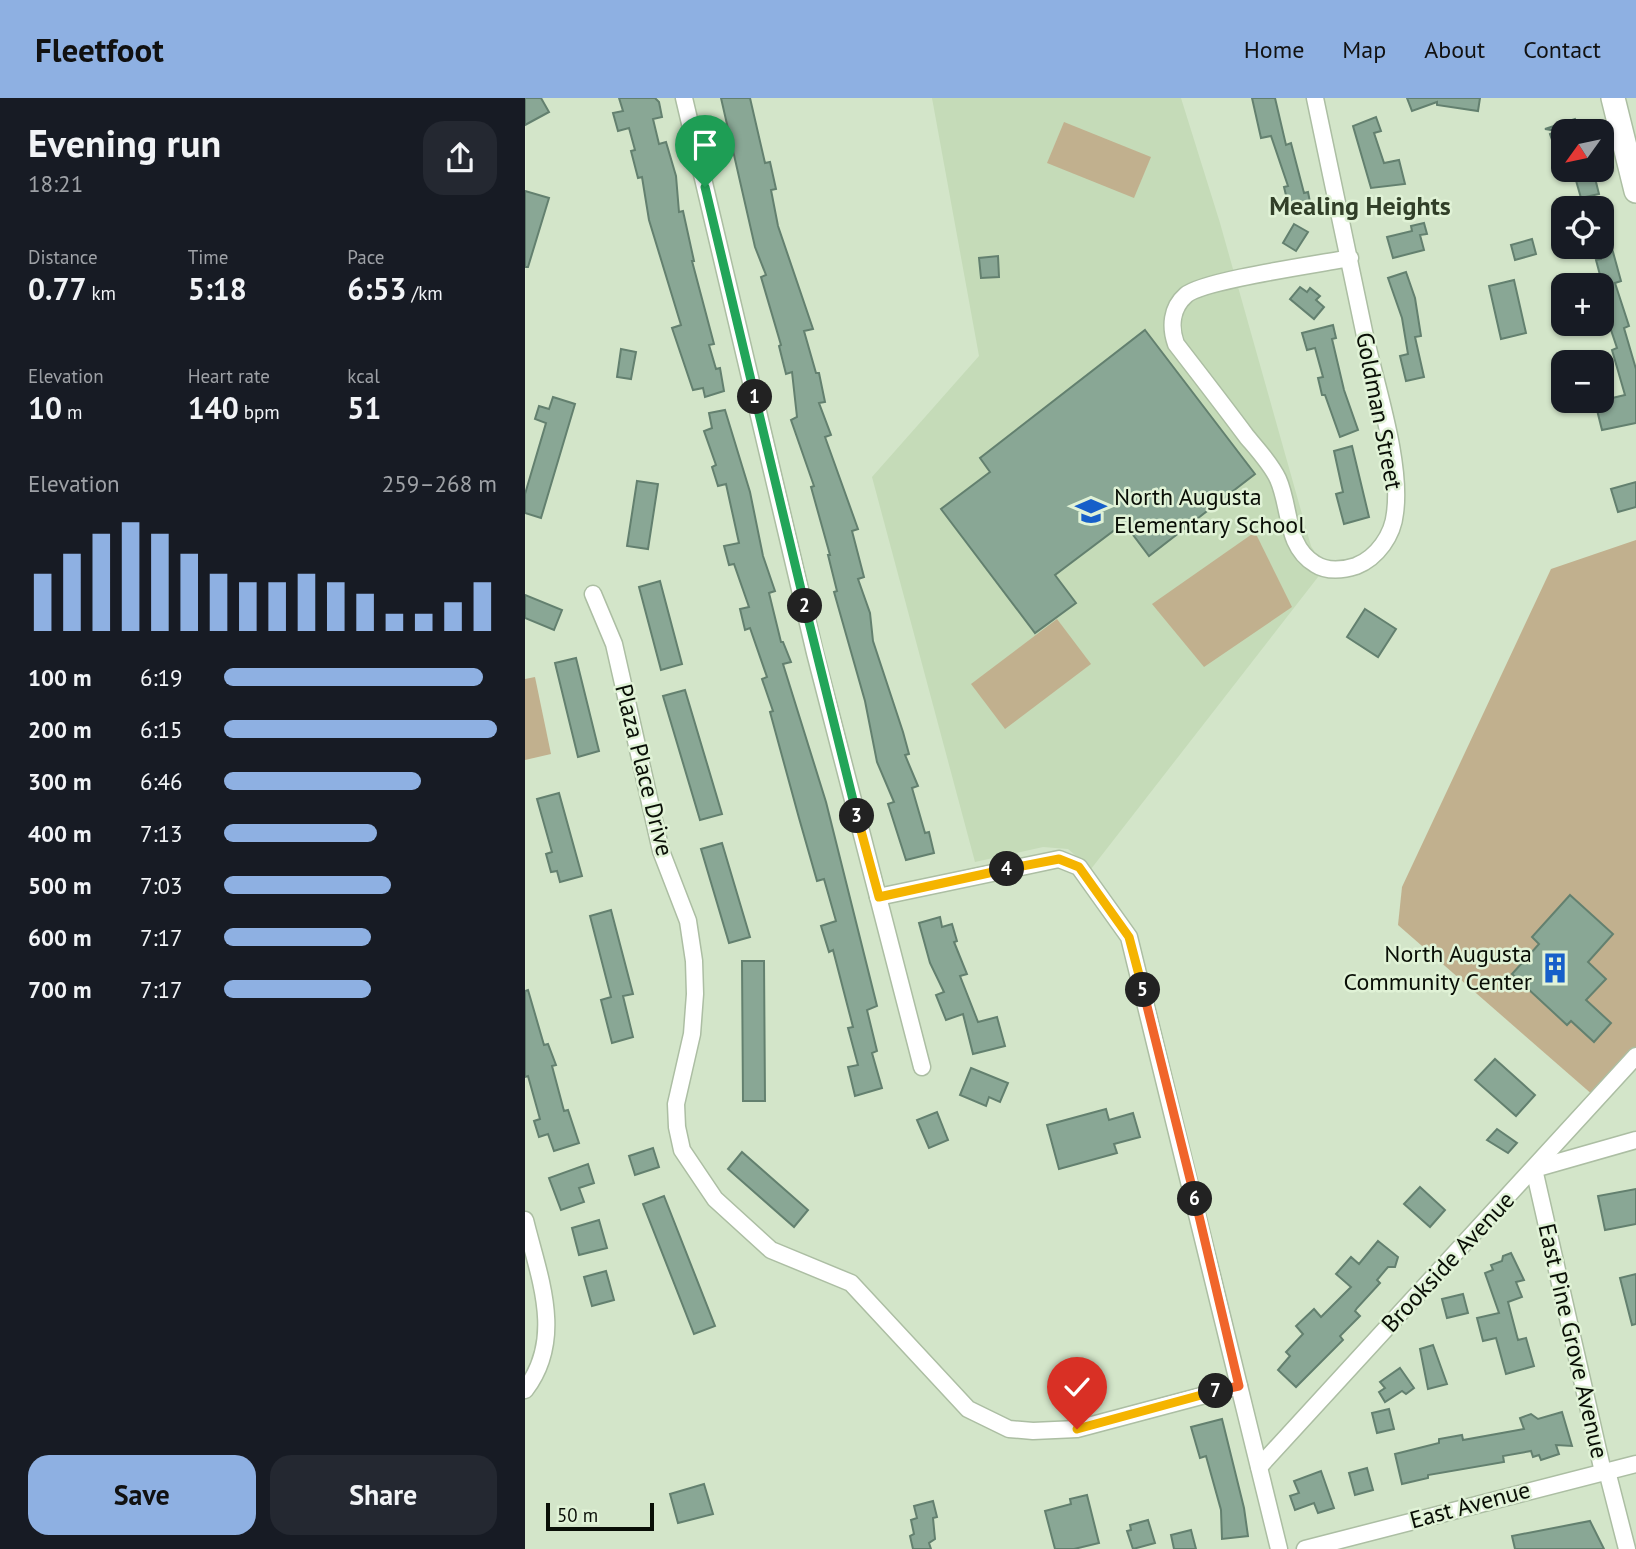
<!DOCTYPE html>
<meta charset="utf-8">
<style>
:root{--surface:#171b24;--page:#242831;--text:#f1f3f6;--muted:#9ea1a6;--accent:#8eb0e2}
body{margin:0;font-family:"PT Sans",sans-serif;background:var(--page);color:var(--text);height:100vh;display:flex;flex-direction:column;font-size:26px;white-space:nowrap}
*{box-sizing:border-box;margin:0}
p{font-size:23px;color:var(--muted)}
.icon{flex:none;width:38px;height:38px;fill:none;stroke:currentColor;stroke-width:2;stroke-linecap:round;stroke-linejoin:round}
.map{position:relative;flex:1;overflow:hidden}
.panel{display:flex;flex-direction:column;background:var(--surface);width:525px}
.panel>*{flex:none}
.needle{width:46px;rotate:237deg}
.tools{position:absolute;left:1026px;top:21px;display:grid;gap:14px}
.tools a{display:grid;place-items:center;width:63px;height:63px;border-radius:14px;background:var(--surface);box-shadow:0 2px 5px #0004;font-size:35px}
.scale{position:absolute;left:21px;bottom:18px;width:108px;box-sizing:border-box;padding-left:7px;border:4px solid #090e06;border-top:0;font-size:19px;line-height:24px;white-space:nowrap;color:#090e06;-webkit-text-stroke:5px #e0f2d6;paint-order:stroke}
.pin{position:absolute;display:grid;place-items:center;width:60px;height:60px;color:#fff;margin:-72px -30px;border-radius:50% 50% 50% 0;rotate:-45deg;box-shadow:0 0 7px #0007}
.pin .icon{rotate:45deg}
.km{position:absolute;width:35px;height:35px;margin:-18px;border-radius:50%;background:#222;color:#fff;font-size:19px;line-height:35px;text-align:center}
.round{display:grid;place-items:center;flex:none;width:74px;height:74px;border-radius:21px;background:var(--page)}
.headline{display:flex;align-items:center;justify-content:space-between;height:119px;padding:0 28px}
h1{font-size:38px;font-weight:800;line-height:52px}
.metrics{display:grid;grid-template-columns:repeat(3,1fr);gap:10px;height:119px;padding:7px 28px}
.metrics div{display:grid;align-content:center}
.metrics b{font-size:30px;font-weight:800}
.metrics small{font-size:19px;font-weight:400}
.metrics p{font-size:19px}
.chart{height:196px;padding:14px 28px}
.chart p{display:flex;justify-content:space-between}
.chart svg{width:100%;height:126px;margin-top:7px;stroke:var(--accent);stroke-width:6}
.button{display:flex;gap:14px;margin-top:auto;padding:14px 28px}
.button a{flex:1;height:80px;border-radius:21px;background:var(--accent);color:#111;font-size:28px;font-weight:800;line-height:80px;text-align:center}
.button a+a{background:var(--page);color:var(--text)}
ul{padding:0 28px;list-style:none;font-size:23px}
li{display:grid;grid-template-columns:112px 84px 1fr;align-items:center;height:52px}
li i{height:18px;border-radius:9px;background:var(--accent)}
header{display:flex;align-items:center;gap:42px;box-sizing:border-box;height:98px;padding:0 35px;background:var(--accent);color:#111}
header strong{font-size:33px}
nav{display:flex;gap:38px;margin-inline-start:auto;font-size:24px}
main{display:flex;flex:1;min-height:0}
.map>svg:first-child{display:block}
.built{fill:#c5dbb8}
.green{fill:#c1b08e}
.building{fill:#89a795;stroke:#63806f;stroke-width:2}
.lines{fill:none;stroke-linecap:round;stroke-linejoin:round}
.minor-casing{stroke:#acbea3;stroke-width:19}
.secondary-casing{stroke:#acbea3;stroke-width:26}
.minor{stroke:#fff;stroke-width:16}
.secondary{stroke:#fff;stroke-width:23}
.split-1-casing{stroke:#fff;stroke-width:14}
.split-2-casing{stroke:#fff;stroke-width:14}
.split-3-casing{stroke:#fff;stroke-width:14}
.split-4-casing{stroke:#fff;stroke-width:14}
.split-5-casing{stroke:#fff;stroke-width:14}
.split-6-casing{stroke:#fff;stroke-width:14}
.split-7-casing{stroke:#fff;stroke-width:14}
.split-8-casing{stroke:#fff;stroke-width:14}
.split-1{stroke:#22a559;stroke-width:9}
.split-2{stroke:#22a559;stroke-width:9}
.split-3{stroke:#22a559;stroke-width:9}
.split-4{stroke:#f5b400;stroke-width:9}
.split-5{stroke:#f5b400;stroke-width:9}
.split-6{stroke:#f0652b;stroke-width:9}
.split-7{stroke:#f0652b;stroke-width:9}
.split-8{stroke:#f5b400;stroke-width:9}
.labels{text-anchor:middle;stroke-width:5;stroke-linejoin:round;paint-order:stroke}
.street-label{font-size:24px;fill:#090e06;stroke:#e0f2d6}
.poi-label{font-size:24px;fill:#090e06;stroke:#e0f2d6;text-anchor:start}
.neighbourhood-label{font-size:26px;font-weight:bold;fill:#313f28;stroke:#e0f2d6}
</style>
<header>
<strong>Fleetfoot</strong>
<nav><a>Home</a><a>Map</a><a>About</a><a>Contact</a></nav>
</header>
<main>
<section class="panel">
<div class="headline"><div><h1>Evening run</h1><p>18:21</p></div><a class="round"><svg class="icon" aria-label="share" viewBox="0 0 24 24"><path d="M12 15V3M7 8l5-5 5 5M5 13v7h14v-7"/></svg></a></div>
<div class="metrics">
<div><p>Distance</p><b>0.77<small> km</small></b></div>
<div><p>Time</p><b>5:18</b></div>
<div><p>Pace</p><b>6:53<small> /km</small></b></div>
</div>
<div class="metrics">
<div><p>Elevation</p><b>10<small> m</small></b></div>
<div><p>Heart rate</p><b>140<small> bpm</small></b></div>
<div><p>kcal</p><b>51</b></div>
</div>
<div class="chart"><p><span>Elevation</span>259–268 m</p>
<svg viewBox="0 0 160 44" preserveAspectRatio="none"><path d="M5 44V24M15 44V17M25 44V10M35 44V6M45 44V10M55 44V17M65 44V24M75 44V27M85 44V27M95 44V24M105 44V27M115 44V31M125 44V38M135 44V38M145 44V34M155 44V27"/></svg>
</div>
<ul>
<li><b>100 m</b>6:19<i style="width:95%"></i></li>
<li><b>200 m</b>6:15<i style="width:100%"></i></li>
<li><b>300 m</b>6:46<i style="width:72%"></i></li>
<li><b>400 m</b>7:13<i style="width:56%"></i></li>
<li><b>500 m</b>7:03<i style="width:61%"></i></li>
<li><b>600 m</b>7:17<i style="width:54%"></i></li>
<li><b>700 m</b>7:17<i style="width:54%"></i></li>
</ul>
<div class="button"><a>Save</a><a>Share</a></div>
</section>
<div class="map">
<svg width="1111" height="1451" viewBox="0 0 1111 1451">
<rect width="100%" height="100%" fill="#d3e5c9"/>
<polygon class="built" points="407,0 656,0 695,125 786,448 800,470 566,771 543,751 518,749 450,764 347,379 454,258"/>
<g class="green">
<polygon points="539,24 626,59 609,100 522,65"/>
<polygon points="730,434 767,509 679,569 627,506"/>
<polygon points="1111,442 1111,953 1069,998 873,827 877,789 1026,471"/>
<polygon points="532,521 566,566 480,631 446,586"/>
<polygon points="10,579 26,656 0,662 0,581"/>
</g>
<g class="building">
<polygon points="0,0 16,0 24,14 0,27"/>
<polygon points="94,0 130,0 134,4 137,19 128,21 134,46 141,44 151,78 154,114 158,113 169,163 167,163 189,246 184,247 191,271 195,270 199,293 180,299 178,290 168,292 147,230 156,227 124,122 117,79 113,80 106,53 110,52 104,30 93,33 88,15 98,13"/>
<polygon points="196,0 225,0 240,65 245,64 251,91 246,92 253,128 288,231 279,233 291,275 294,275 300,304 294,305 306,337 300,339 333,431 327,433 339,479 333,481 345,515 348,543 378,634 384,656 380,657 393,688 387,690 400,735 404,734 409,755 381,762 363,706 369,704 352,664 340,603 309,494 312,493 303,457 305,457 286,389 289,388 266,322 272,319 267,274 261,276 254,248 256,247 236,179 241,177 230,149"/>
<polygon points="727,0 750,0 761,47 766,45 779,95 783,94 786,109 765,114 759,89 763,88 746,38 736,40"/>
<polygon points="882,0 955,0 953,13 912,7 912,4 887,13"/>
<polygon points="851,19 856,33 849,35 859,65 874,62 880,86 846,90 828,28"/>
<polygon points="1050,21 1055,33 1038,33 1036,68 1025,36 1032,33 1020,31"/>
<polygon points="1048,72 1068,72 1074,96 1056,100"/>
<polygon points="0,93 24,100 3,169 0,169"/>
<polygon points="899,125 902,136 895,137 899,152 868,160 862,139 887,133 886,128"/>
<polygon points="1080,125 1096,183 1090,185 1104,228 1099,230 1111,271 1111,325 1077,332 1070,304 1100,297 1087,252 1092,250 1078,208 1083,207 1071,162 1076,161 1076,126"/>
<polygon points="769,126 783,134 771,153 758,145"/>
<polygon points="1007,141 1011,156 990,162 986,147"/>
<polygon points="473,158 474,179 456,180 454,160"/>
<polygon points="881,174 890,200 896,238 890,239 899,279 881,283 875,258 883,256 877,220 863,180"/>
<polygon points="989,182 1001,235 976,241 964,188"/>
<polygon points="775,189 782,194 785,190 795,198 791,202 799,209 789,221 765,201"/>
<polygon points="808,227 811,240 807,241 819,292 833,332 815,339 800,297 797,297 793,280 798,279 790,250 782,252 777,235"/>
<polygon points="620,232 730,376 624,458 599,425 530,477 551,505 510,535 416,411 465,374 455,360"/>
<polygon points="96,251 111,254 106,281 92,279"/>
<polygon points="28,299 50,306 16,420 0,415 0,396 21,325 10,321 14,308 24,311"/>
<polygon points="200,312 225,394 238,458 250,493 244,495 256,544 258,544 266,564 258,566 301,704 352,908 342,912 352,953 347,955 357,990 330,998 323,969 333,967 323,930 328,929 308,852 304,854 296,828 311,823 299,781 292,783 274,720 245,614 248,613 237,581 242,579 225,530 220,532 215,511 224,509 209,466 204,467 199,448 214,445 201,386 193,388 187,369 191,367 179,333 187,330 184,315"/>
<polygon points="827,348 844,419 819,426 811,396 818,394 809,353"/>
<polygon points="112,383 133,386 123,451 102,448"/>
<polygon points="1111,384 1111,409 1093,414 1086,391"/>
<polygon points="135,483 157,566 136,572 114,489"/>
<polygon points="0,497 37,512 29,532 0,520"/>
<polygon points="840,511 871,531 853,559 822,539"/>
<polygon points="51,560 74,653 53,659 30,565"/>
<polygon points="160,592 197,716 175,722 138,598"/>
<polygon points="34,695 57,778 35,784 32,773 26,774 21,756 27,754 12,701"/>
<polygon points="197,745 225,839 204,845 176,751"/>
<polygon points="1045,797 1088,836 1063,864 1081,881 1061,902 1086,925 1069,944 1046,923 1042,927 987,876 1014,846 1007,839"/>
<polygon points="86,812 108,896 98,898 108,939 87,945 76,902 86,899 65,818"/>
<polygon points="415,819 417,829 427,826 432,843 429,844 442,876 435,878 453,924 472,919 480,948 448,956 438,916 421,922 411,897 419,894 405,865 394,825"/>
<polygon points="217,863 239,863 240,1003 218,1003"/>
<polygon points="3,892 19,947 23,946 31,967 27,968 39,1013 43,1012 54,1045 29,1053 23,1036 14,1039 9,1023 15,1021 3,978 0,979 0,893"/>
<polygon points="970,961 1010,997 991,1018 950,982"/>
<polygon points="446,970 483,985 475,1004 464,999 461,1008 435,997"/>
<polygon points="581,1011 584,1022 608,1015 615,1039 589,1046 592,1055 534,1071 522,1027"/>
<polygon points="412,1014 423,1042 404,1050 392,1022"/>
<polygon points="972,1031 992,1045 983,1055 962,1042"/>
<polygon points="128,1050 134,1069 110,1077 104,1058"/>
<polygon points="217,1054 283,1112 269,1129 203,1071"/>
<polygon points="63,1066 69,1085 54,1090 59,1104 36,1112 24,1080"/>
<polygon points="895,1089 920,1112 905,1129 879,1106"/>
<polygon points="1111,1091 1111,1126 1080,1132 1073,1098"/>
<polygon points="139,1098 190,1228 169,1236 118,1106"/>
<polygon points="74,1122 82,1150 54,1157 47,1130"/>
<polygon points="853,1143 873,1159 870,1169 863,1169 852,1182 855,1185 832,1210 830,1213 835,1218 815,1238 818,1242 771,1289 753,1272 765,1258 761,1254 778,1236 771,1228 789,1211 796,1219 826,1189 811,1176 826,1159 834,1166"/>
<polygon points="986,1155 999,1182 991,1184 997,1199 983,1204 993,1242 1001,1240 1009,1268 981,1276 971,1240 958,1243 952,1220 974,1215 960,1175 968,1172 966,1167 977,1163 978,1158"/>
<polygon points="81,1173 89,1202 67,1208 59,1179"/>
<polygon points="1111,1176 1111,1226 1107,1227 1095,1180"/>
<polygon points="938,1196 943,1215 922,1220 917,1201"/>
<polygon points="908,1247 922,1286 903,1291 895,1251"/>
<polygon points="875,1270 889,1290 881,1296 877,1293 860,1304 854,1294 860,1290 855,1284"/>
<polygon points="864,1311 869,1331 852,1335 847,1315"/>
<polygon points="1037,1314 1047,1348 1031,1347 1034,1356 1016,1362 1014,1357 1008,1359 1006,1353 978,1358 979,1364 903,1377 903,1380 877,1386 870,1356 914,1345 914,1341 937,1337 938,1342 999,1331 995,1320 1006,1316 1013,1321"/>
<polygon points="697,1321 719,1410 723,1438 697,1441 696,1412 681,1358 675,1360 666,1329"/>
<polygon points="842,1370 848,1392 830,1397 824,1375"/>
<polygon points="796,1373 809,1410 793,1415 789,1405 770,1412 765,1398 774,1395 769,1383"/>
<polygon points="179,1386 188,1416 153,1425 145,1396"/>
<polygon points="562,1397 574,1445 549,1451 530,1451 520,1413 546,1406 545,1401"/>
<polygon points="408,1403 412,1419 408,1420 410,1441 404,1445 406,1451 388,1451 385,1438 389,1436 386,1422 392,1420 389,1408"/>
<polygon points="623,1422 630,1445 608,1451 602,1433 606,1432 605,1427"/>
<polygon points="1065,1423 1079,1451 990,1451 987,1438"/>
<polygon points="666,1432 671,1451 649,1451 646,1437"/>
</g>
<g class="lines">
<g class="minor-casing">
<g id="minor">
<polyline points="159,0 290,555 397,969"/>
<path d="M790 0C807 79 823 159 840 238 851 288 877 365 870 415 868 437 852 460 831 468 819 472 802 474 790 466 760 448 766 410 753 381 746 366 733 352 722 339 699 308 675 277 651 246 645 229 646 210 661 197 679 182 795 166 825 160"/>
<polyline points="68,496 89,546 136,753 163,823 169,863 170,896 167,936 151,1006 152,1029 157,1052 190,1101 246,1152 326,1185 443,1311 484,1331 508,1333 552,1331 714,1288"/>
<polyline points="353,799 534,761 554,769 604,839 754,1451"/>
<path d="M0 1122C14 1179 40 1240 0 1292"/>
<polyline points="734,1369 1111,958"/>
<polyline points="1082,1373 1102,1451"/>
<polyline points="1078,1374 1009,1071 1111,1042"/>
<polyline points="780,1451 1111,1366"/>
</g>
</g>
<g class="secondary-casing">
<polyline id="secondary" points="1088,0 1111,93"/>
</g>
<use href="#minor" class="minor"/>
<use href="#secondary" class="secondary"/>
</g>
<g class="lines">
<g class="split-1-casing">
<polyline id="split-1" points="180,89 230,299"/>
</g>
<g class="split-2-casing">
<polyline id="split-2" points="230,299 280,508"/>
</g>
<g class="split-3-casing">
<polyline id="split-3" points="280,508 332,718"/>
</g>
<g class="split-4-casing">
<polyline id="split-4" points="332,718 354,799 482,771"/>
</g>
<g class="split-5-casing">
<polyline id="split-5" points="482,771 534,761 554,769 604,839 618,892"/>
</g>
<g class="split-6-casing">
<polyline id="split-6" points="618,892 670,1101"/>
</g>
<g class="split-7-casing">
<polyline id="split-7" points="670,1101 714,1288 691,1293"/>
</g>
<g class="split-8-casing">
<polyline id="split-8" points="552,1331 691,1293"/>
</g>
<use href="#split-1" class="split-1"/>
<use href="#split-2" class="split-2"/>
<use href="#split-3" class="split-3"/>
<use href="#split-4" class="split-4"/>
<use href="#split-5" class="split-5"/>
<use href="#split-6" class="split-6"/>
<use href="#split-7" class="split-7"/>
<use href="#split-8" class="split-8"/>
</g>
<defs>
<g id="school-bare" transform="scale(2.415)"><path d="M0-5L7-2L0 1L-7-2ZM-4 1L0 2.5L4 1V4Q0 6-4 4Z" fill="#165fc9" stroke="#e0f2d6" stroke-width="2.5" paint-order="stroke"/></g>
<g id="building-bare" transform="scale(2.415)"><path d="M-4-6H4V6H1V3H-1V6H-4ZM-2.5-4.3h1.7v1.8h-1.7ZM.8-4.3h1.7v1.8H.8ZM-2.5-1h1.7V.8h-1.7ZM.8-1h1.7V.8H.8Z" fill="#165fc9" stroke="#e0f2d6" stroke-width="2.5" paint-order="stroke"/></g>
</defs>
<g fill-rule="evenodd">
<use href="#school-bare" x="566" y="413"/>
<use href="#building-bare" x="1030" y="870"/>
</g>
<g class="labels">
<g class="street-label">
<text transform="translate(854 313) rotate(79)" y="8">Goldman Street</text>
<text transform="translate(119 672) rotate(76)" y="8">Plaza Place Drive</text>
<text transform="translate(923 1164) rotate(-47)" y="8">Brookside Avenue</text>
<text transform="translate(1048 1243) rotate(77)" y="8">East Pine Grove Avenue</text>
<text transform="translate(945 1407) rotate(-15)" y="8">East Avenue</text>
</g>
<g class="poi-label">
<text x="589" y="407">North Augusta<tspan x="589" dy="28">Elementary School</tspan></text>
<text x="1007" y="864" text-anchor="end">North Augusta<tspan x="1007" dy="28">Community Center</tspan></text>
</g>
<g class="neighbourhood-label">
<text x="835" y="117">Mealing Heights</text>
</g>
</g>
</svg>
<div class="tools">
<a><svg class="needle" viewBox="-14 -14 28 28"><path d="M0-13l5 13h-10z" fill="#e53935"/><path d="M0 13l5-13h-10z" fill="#9ea1a6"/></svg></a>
<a><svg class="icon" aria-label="locate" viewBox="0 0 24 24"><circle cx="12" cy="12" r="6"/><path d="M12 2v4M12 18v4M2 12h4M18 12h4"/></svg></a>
<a>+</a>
<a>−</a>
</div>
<div class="scale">50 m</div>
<div class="pin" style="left:180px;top:89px;background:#1e9e55"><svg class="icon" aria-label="arrive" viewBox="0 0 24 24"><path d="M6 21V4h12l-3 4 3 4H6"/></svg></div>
<div class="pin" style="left:552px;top:1331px;background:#d93025"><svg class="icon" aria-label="check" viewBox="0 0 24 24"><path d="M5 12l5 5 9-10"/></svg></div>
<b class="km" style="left:230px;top:299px">1</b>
<b class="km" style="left:280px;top:508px">2</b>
<b class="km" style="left:332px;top:718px">3</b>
<b class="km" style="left:482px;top:771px">4</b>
<b class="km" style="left:618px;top:892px">5</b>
<b class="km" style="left:670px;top:1101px">6</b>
<b class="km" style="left:691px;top:1293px">7</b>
</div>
</main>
